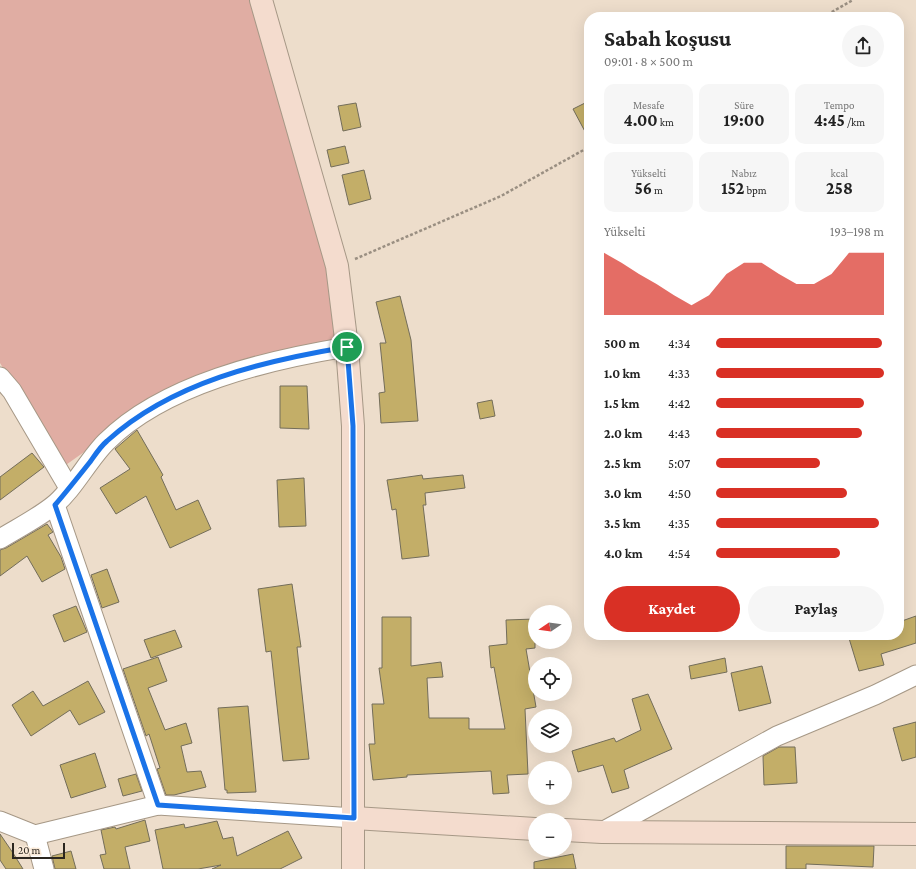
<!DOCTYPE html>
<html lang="tr">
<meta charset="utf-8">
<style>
:root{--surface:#fff;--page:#f6f6f6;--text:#222;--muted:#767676;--accent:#d93025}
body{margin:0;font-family:"Crimson Pro",serif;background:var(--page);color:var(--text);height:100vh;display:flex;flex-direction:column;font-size:15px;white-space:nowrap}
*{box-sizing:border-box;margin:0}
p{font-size:13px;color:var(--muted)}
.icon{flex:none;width:22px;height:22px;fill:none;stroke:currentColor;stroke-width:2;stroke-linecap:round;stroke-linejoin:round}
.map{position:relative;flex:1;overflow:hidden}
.side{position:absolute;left:584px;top:12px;width:320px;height:628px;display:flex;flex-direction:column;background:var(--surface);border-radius:16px;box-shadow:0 4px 16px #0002}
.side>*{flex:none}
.needle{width:26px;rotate:257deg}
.buttons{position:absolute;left:528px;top:605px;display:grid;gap:8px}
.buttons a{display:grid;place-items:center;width:44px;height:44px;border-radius:50%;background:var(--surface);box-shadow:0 4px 16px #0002;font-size:20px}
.scale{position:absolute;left:12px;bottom:10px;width:53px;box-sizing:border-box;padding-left:4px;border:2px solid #2b261f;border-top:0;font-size:11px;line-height:14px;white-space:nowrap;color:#2b261f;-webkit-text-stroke:3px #faead8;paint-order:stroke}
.pin{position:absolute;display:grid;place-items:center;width:34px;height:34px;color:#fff;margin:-17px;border:2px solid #fff;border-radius:50%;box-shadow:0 1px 4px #0007}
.round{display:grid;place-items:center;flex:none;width:42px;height:42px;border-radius:21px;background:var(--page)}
.head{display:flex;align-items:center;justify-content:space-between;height:68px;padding:0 20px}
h1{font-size:22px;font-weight:700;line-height:30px}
.stats{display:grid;grid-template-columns:repeat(3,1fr);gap:6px;height:68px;padding:4px 20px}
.stats div{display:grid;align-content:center;border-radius:10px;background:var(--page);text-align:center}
.stats b{font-size:17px;font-weight:700}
.stats small{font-size:11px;font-weight:400}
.stats p{font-size:11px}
.chart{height:112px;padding:8px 20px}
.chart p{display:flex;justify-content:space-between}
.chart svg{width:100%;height:72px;margin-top:4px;fill:var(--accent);opacity:.7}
.button{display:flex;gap:8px;margin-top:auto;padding:8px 20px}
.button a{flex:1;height:46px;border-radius:24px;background:var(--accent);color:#fff;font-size:16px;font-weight:700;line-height:46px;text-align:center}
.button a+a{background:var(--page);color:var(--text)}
ul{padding:0 20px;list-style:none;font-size:13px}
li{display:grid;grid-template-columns:64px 48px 1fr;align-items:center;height:30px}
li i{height:10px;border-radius:5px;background:var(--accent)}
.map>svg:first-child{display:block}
.green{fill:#e0ada3}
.building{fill:#c3ae68;stroke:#736d5a}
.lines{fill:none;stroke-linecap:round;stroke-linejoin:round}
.street-casing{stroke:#a69886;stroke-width:21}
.secondary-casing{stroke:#a69886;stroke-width:24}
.path{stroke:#9a8f82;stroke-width:2.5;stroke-dasharray:3 2;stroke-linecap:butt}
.street{stroke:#fff;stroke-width:19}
.secondary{stroke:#f4dcce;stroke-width:22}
.route-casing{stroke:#fff;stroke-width:8}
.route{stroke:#1a73e8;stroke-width:5}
</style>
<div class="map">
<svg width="916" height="869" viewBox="0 0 916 869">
<rect width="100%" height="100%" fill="#edddcb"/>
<polygon class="green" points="0,0 251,0 314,208 342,348 210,383 115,430 63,467 0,363"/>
<g class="building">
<polygon points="589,101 589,139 573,109"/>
<polygon points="356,103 361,127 343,131 338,106"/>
<polygon points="345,146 349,163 331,167 327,150"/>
<polygon points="364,170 371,199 349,205 342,175"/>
<polygon points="400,296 411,340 418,421 381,423 379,393 385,392 380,343 386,343 376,302"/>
<polygon points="280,386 307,386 309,429 280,428"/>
<polygon points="492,400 495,416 480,419 477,403"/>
<polygon points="137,430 163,475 161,477 176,510 198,500 211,529 170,548 146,496 116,514 100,488 130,469 115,449"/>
<polygon points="32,453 44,467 0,500 0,477"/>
<polygon points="422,475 423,479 463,475 465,488 425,493 426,505 423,505 429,556 402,559 396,509 392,510 387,480"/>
<polygon points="304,478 306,526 279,527 277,480"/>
<polygon points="47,524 53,532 48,535 61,557 65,569 42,582 27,556 0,576 0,550 6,548"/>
<polygon points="107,569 119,602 102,608 91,575"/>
<polygon points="292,584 301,647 297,647 309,759 283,761 271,651 266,652 258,589"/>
<polygon points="76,606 87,632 64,642 53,615"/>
<polygon points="916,616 916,643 881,654 884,665 859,671 848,635 899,635 899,622"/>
<polygon points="382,617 411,617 411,666 441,662 443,677 427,678 429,718 469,718 469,729 505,729 494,667 491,668 489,646 507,644 506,620 535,619 535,648 526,649 536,707 525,709 528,774 507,775 509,793 493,794 491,771 407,775 407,777 373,780 369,744 375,744 372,704 384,704 379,668 382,668"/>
<polygon points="175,630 182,647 151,658 144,640"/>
<polygon points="158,657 167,681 148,688 165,730 186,723 192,743 181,746 187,772 201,771 206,787 174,795 166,795 157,769 160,768 149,734 146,736 123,669"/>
<polygon points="725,658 727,672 691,679 689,666"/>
<polygon points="762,666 771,703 739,711 731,673"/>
<polygon points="88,681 105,712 79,725 70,710 31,736 12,705 33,691 43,706"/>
<polygon points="648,694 672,749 624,770 629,788 612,793 603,765 578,772 572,751 614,738 616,742 641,730 632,699"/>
<polygon points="248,706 256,792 227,793 227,790 225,790 218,708"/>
<polygon points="916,722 916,757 902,761 893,728"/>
<polygon points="779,747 795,747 797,783 764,785 763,756"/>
<polygon points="95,753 106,787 71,798 60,765"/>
<polygon points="136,774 142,791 123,796 118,779"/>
<polygon points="145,820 150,841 125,847 130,869 104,869 100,855 106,854 101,830 115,827 116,829"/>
<polygon points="217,821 223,839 233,837 237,856 288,831 302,858 280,869 212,869 221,865 198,869 163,869 155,830 184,824 185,828"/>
<polygon points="0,834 13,853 23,869 6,869 0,860"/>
<polygon points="786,846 874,846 873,867 806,864 806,869 786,869"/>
<polygon points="71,851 76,869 55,869 52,856"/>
<polygon points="573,854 576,869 534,869 534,862"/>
</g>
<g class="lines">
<g class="street-casing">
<g id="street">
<polyline points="0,377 12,391 69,488"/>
<polyline points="55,505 158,805"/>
<path d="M0 539C18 528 38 518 54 505 73 490 88 460 106 442 164 384 268 360 347 347"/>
<polyline points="0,821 35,835 158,805 354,818"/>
<polyline points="602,832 777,736 875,695 916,675"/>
<polyline points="35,835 44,869"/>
</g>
</g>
<g class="secondary-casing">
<g id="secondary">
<polyline points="261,0 337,266 347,347 353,426 353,869"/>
<polyline points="354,818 535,829"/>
<polyline points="565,830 602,832 916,834"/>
</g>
</g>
<g class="path">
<polyline points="823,17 853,0"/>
<polyline points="355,259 501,196 589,147"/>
</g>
<use href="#street" class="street"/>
<use href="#secondary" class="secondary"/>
</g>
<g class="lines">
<g class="route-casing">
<path id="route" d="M347 347 353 426 354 818 158 805 55 505C67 491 78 477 90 462 95 455 100 447 107 441 172 382 263 361 347 347Z"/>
</g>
<use href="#route" class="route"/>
</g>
</svg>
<div class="buttons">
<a><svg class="needle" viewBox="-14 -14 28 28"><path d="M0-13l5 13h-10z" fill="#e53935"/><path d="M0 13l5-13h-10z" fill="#767676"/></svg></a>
<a><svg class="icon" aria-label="locate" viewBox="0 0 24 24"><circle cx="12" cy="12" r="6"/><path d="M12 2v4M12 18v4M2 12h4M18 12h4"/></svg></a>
<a><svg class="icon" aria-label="layers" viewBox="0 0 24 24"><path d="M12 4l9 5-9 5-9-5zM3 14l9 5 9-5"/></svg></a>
<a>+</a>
<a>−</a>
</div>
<div class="scale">20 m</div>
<div class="pin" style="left:347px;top:347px;background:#1e9e55"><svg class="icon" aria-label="arrive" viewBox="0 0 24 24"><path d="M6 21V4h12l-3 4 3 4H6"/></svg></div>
<section class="side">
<div class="head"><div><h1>Sabah koşusu</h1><p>09:01 · 8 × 500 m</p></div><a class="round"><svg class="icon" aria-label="share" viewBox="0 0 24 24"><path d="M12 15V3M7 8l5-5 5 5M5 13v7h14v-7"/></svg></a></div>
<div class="stats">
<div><p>Mesafe</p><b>4.00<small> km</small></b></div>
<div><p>Süre</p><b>19:00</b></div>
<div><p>Tempo</p><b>4:45<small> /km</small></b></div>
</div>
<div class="stats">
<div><p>Yükselti</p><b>56<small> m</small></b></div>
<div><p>Nabız</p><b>152<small> bpm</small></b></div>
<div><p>kcal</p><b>258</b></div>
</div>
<div class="chart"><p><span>Yükselti</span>193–198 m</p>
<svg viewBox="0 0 160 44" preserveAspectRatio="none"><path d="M0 44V6L10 12L20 19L30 25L40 32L50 38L60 32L70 19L80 12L90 12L100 19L110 25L120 25L130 19L140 6L150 6L160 6V44z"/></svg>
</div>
<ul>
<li><b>500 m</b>4:34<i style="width:99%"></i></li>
<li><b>1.0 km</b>4:33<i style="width:100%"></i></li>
<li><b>1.5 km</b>4:42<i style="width:88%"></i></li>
<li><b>2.0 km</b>4:43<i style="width:87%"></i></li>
<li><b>2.5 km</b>5:07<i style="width:62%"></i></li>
<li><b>3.0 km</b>4:50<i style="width:78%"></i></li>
<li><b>3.5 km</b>4:35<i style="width:97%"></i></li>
<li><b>4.0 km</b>4:54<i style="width:74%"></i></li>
</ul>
<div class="button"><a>Kaydet</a><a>Paylaş</a></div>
</section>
</div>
